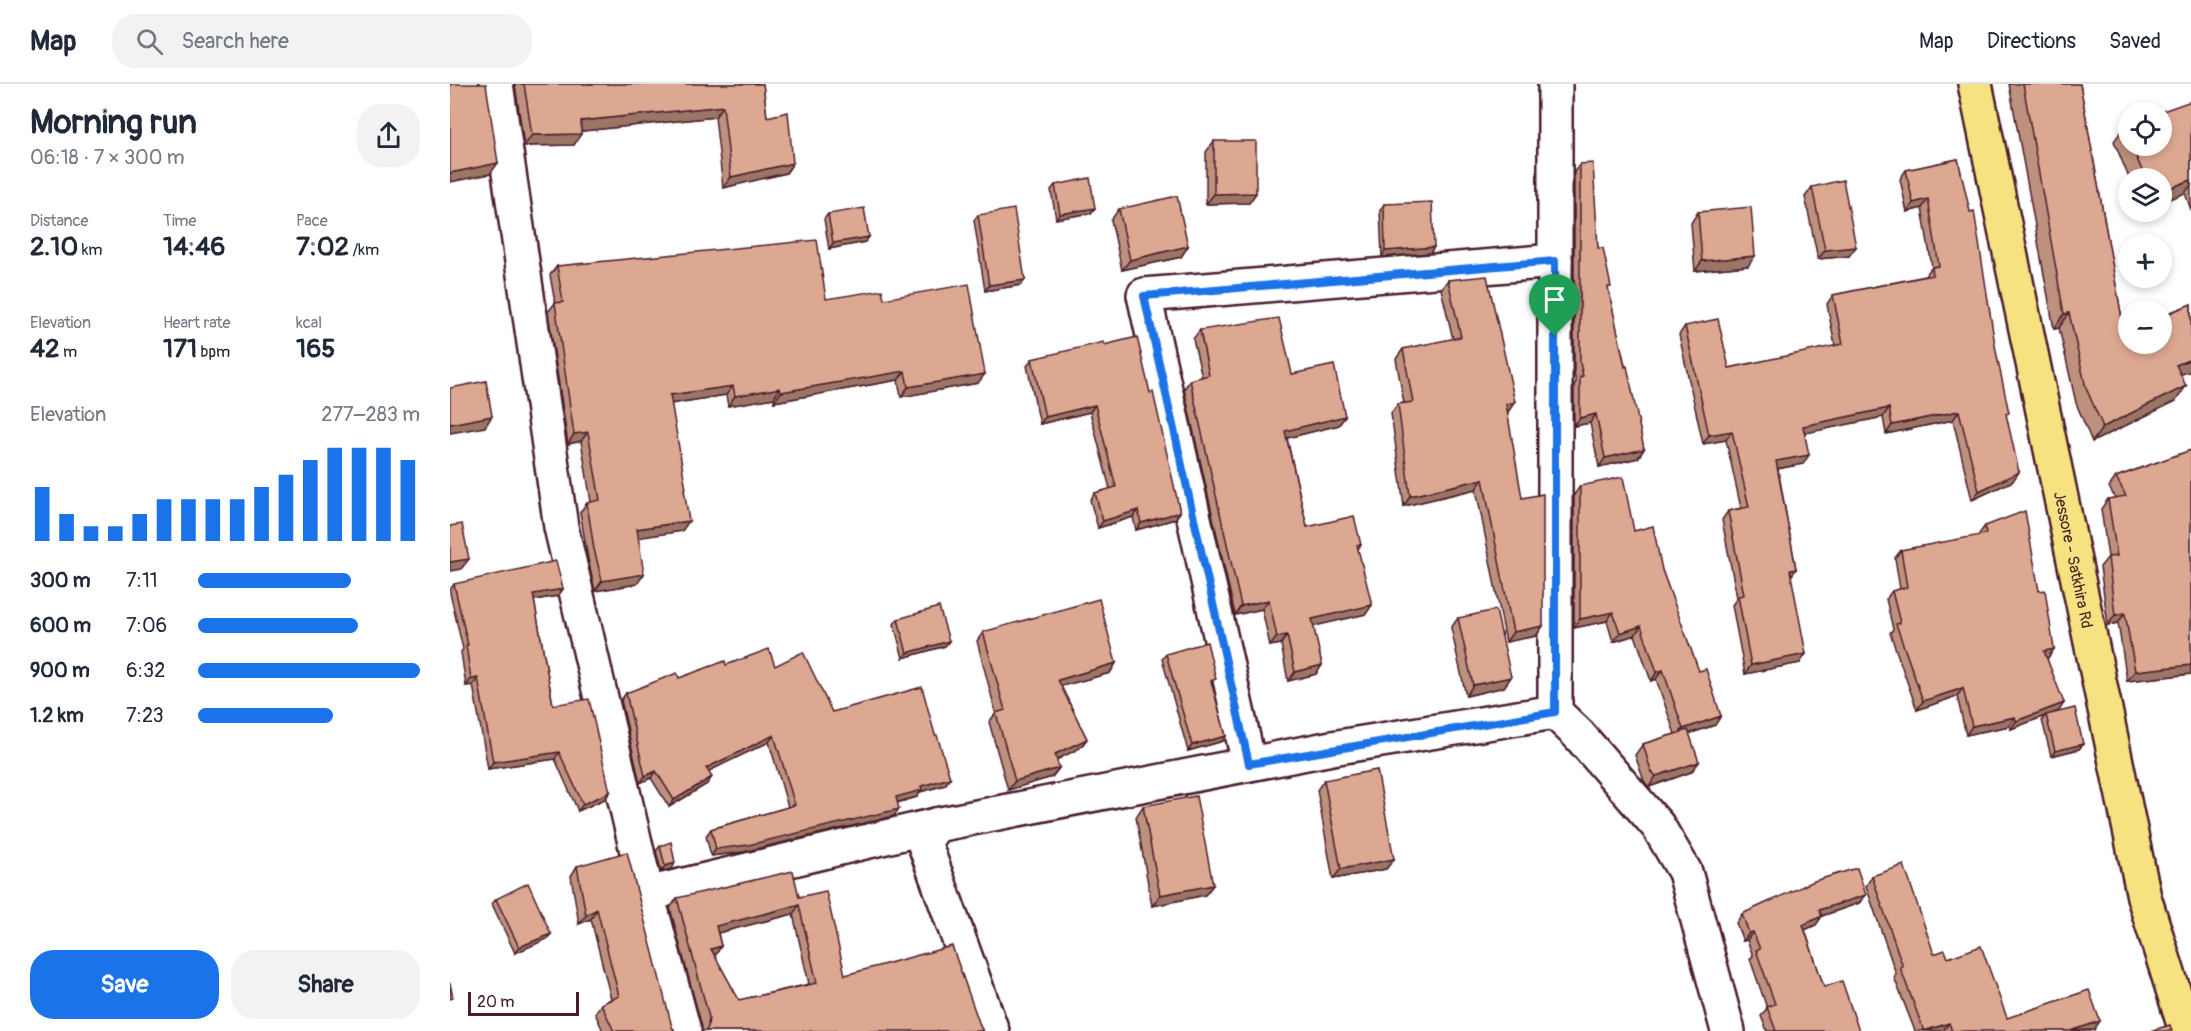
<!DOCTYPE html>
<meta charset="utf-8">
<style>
:root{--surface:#fff;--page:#f2f2f3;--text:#1f2937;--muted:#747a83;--line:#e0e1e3;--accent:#1a73e8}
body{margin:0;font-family:Pangolin,sans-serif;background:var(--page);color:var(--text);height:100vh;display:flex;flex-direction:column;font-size:22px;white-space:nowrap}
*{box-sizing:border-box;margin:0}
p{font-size:20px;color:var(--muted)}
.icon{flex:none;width:33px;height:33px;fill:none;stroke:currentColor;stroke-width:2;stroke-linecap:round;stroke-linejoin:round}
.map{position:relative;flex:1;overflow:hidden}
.side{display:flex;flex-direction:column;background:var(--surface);width:450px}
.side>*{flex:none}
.tools{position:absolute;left:1668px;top:18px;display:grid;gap:12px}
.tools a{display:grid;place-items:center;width:54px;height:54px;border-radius:50%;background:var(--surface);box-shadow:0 3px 9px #0003;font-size:30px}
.scale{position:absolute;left:18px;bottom:15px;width:111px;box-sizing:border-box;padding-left:6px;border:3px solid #4a1f2b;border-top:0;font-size:16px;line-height:21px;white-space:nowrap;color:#4a1f2b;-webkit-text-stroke:4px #fff;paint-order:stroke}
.pin{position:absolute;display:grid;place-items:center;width:51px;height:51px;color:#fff;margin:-62px -26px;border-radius:50% 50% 50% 0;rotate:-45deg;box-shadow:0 0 6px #0007}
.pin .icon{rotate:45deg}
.round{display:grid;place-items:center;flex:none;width:63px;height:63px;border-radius:24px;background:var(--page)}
.summary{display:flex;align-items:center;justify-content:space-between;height:102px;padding:0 30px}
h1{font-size:33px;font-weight:700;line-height:45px}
.figures{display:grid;grid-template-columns:repeat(3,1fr);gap:9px;height:102px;padding:6px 30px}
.figures div{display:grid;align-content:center}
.figures b{font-size:26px;font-weight:700}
.figures small{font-size:16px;font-weight:400}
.figures p{font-size:16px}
.chart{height:168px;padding:12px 30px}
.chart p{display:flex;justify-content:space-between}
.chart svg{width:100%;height:108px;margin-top:6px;stroke:var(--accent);stroke-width:6}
.action{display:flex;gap:12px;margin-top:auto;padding:12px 30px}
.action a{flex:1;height:69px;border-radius:24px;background:var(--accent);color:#fff;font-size:24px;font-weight:700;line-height:69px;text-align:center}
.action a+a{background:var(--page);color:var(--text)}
ul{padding:0 30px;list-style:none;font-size:20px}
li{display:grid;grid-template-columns:96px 72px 1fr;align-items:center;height:45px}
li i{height:15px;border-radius:8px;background:var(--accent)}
header{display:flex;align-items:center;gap:36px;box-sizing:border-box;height:84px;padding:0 30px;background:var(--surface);border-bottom:2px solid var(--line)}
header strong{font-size:28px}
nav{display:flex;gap:33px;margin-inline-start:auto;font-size:21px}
.search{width:420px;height:54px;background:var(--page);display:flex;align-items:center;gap:15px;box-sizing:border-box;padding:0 21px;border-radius:24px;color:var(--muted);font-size:22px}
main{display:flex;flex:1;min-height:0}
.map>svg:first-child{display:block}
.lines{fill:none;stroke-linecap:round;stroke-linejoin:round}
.minor-casing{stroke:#4a1f2b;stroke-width:38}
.primary-casing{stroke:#4a1f2b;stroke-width:38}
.minor{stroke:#fff;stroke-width:33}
.primary{stroke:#f7e281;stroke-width:33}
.wall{fill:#be907e;stroke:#4a1f2b;stroke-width:1.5;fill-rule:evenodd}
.shaded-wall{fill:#9b7666;stroke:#4a1f2b;stroke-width:1.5}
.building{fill:#dda892;stroke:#4a1f2b;stroke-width:1.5;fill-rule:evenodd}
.route-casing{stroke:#fff;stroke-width:12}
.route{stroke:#1a73e8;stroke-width:8}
.labels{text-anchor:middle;stroke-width:4.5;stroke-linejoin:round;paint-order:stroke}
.street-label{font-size:16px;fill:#4a1f2b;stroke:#fff}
</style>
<header>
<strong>Map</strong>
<div class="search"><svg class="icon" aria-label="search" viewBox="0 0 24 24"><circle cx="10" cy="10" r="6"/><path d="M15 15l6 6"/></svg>Search here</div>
<nav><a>Map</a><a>Directions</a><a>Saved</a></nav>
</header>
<main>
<section class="side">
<div class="summary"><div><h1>Morning run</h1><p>06:18 · 7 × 300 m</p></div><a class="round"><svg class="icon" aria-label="share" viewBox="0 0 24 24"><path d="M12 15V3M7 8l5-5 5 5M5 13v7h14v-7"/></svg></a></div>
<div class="figures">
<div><p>Distance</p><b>2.10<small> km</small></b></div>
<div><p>Time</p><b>14:46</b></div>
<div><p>Pace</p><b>7:02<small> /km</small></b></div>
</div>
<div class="figures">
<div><p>Elevation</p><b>42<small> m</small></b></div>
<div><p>Heart rate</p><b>171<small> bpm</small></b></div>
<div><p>kcal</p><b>165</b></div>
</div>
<div class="chart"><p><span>Elevation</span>277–283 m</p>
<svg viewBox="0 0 160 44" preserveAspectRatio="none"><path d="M5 44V22M15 44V33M25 44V38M35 44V38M45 44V33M55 44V27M65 44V27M75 44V27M85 44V27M95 44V22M105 44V17M115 44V11M125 44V6M135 44V6M145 44V6M155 44V11"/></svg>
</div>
<ul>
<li><b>300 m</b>7:11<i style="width:69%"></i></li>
<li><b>600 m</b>7:06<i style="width:72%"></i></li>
<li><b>900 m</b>6:32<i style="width:100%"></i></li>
<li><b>1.2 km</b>7:23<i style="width:61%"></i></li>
</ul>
<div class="action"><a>Save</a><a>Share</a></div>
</section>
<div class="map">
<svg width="1741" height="947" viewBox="0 0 1741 947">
<rect width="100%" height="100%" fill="#fff"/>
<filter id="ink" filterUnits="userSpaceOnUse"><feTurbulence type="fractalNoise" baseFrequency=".0167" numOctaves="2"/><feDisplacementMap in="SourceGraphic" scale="12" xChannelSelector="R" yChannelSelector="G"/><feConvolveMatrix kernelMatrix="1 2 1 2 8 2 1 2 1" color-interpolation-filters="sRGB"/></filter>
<g filter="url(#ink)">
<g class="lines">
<g class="minor-casing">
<g id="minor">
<polyline points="46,0 111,443 197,810 234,947"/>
<polyline points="1105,628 1105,0"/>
<polyline points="799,680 694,211 1105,177"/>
<polyline points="197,810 486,741"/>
<polyline points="542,947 474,758 486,741 882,664 1105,628 1129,651 1208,742 1235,788 1278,947"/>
</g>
</g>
<g class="primary-casing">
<g id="primary">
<path id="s1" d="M1525 0 1694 813 1736 947"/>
</g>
</g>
<use href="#minor" class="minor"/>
<use href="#primary" class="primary"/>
</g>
<g class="wall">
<polygon points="65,0 313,0 317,33 343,79 336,89 273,104 265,33 131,47 124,61 74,62"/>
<polygon points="1559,0 1630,0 1674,246 1741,220 1741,287 1730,290 1726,317 1642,358 1626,319 1609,244 1604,245"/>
<polygon points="1741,17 1741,126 1735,109 1712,118 1712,94 1679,94 1664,57 1675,42 1678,40 1678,62 1712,62"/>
<polygon points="764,57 806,109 799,119 756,120 756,68"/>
<polygon points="1508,75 1556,332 1563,397 1522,416 1503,336 1436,350 1433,333 1355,349 1353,380 1328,385 1346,485 1341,492 1350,579 1295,590 1282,521 1287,514 1272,436 1278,427 1291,424 1276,356 1253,360 1229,251 1235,242 1279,284 1385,262 1377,220 1383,211 1475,192 1482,183 1472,124 1457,128 1450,95 1456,86"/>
<polygon points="1130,80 1148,164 1158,206 1194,365 1188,374 1149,383 1140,339 1124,342 1124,301 1126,298 1124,288 1124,88"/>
<polygon points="605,101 645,124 641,129 606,135 601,106"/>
<polygon points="1362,103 1399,172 1368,175 1355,113"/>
<polygon points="934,120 984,163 980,169 932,173 930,126"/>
<polygon points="669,125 738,162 731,173 672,186 661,136"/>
<polygon points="1248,128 1298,182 1245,187 1241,139"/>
<polygon points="378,130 419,153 415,158 379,165 374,135"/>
<polygon points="528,131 575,196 571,201 535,207 524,136"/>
<polygon points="107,182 376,215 434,215 528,299 451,313 448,296 324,318 324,314 278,322 276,311 221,320 234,407 232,447 188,453 187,500 145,507 138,475 130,428 137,419 141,418 131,357 118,360 98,228 105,219 100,191"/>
<polygon points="998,196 1058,328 1057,328 1093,542 1086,552 1056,558 1026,405 954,422 941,329 948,320 954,319 946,275 953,265 1003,255 991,205"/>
<polygon points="750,246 842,290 895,332 889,341 837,354 857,443 911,461 908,465 916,530 863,542 872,581 866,590 838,597 831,560 820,562 812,525 785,531 734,305 740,296 752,293 743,255"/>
<polygon points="654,261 700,309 730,428 725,435 686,446 683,433 648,444 640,416 645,409 660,405 640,328 590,340 577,282 582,275"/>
<polygon points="1741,366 1741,590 1677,597 1668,539 1658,541 1650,483 1658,473 1651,425 1658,415 1665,414 1659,403 1666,393"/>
<polygon points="1130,402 1184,447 1212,486 1265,641 1239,650 1249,678 1241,688 1199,703 1194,697 1185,671 1193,660 1225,650 1206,595 1201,597 1185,551 1163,558 1157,537 1124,544 1124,411"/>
<polygon points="1535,442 1589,507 1604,565 1597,574 1609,627 1603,629 1633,660 1629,665 1601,672 1592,636 1595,632 1561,645 1559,642 1516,651 1507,612 1467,626 1440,549 1443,545 1436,515 1442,507 1450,505 1445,474 1451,466 1529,452 1529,450"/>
<polygon points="4,500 113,505 108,512 84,516 103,621 160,708 155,715 128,727 105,675 38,685 23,601 16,602 11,568 13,565 0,509 0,506"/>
<polygon points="1008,534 1061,593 1054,603 1016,612 1001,544"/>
<polygon points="448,535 499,557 495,562 453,574 444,540"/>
<polygon points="533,548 666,579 660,589 611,602 637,655 630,664 606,676 609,684 602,693 558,706 539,638 546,629 527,557"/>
<polygon points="716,570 762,601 776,652 773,657 738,667 712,575"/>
<polygon points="276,581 325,582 382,628 485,651 500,694 495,701 470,708 467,713 447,719 444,732 293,768 261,772 256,752 261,745 338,723 319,658 258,687 257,700 219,723 201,694 190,699 171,616 176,609"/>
<polygon points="874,696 944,775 936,785 883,795 867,706"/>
<polygon points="693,722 763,801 755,811 702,822 686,733"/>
<polygon points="210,762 222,785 211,787 206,767"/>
<polygon points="127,782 222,943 225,947 153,947 145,929 151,920 161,915 141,835 129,840 121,792"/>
<polygon points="1422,792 1484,870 1498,874 1557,934 1644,946 1641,947 1465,947 1444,893 1446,890 1416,802"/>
<polygon points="1416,811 1409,819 1372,832 1366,841 1355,846 1374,903 1409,947 1317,947 1311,932 1317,924 1300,875 1303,872 1297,856 1293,857 1286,839 1292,830"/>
<path d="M349 813 395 891 531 944 533 947H252V943L220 824 227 814ZM343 830 359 900 289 916 265 872 271 862 268 849Z"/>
<polygon points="46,815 101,850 97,855 65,869 42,820"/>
</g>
<g class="shaded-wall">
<polygon points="273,22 265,33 124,48 131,37"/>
<polygon points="131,50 124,61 74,62 82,51"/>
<polygon points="48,79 40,90 0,98 0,89"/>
<polygon points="343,79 336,89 273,104 281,93"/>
<polygon points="1741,96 1741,101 1735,109 1712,118 1712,107"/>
<polygon points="806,109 799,119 756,120 764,110"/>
<polygon points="1478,115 1472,124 1457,128 1463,119"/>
<polygon points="645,124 641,129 606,135 610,130"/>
<polygon points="419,153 415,158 379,165 383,159"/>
<polygon points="738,162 731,173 672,186 680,176"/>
<polygon points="984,163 980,169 932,173 935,167"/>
<polygon points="1406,163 1399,172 1368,175 1375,166"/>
<polygon points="1305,172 1298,182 1245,187 1252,177"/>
<polygon points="575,196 571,201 535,207 539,201"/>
<polygon points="1619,229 1609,244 1604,245 1614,230"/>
<polygon points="1741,275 1741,287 1715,296 1726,281"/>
<polygon points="455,287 448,296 324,318 331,308"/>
<polygon points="535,290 528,299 451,313 458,303"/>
<polygon points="283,302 276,311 213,321 220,311"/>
<polygon points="1736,302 1726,317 1642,358 1653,343"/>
<polygon points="330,304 324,314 278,322 285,312"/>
<polygon points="1065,318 1058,328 1049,329 1056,320"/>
<polygon points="645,321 640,328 590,340 595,333"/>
<polygon points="1439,324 1433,333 1347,351 1353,342"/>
<polygon points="1509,327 1503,336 1436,350 1442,341"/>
<polygon points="1146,330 1140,339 1124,342 1130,334"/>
<polygon points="42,332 35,343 0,349 0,340"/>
<polygon points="895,332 889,341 829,356 835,347"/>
<polygon points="1282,347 1276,356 1253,360 1259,351"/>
<polygon points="138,348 131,357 118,360 124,350"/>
<polygon points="1194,365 1188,374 1149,383 1155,374"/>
<polygon points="1359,371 1353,380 1320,386 1326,377"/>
<polygon points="1569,388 1563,397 1522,416 1529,407"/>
<polygon points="1033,395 1026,405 954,422 960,412"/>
<polygon points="688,426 683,433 648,444 653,437"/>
<polygon points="730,428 725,435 686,446 691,439"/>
<polygon points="239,437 232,447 180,455 187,445"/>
<polygon points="19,475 11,485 0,487 0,478"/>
<polygon points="1346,485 1340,494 1340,486"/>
<polygon points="194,490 187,500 145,507 152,497"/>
<polygon points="113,505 108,512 78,517 83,510"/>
<polygon points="819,516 812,525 785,531 791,522"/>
<polygon points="922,521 916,530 856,544 862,535"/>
<polygon points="1163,528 1157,537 1124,544 1130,535"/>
<polygon points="1675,529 1668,539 1658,541 1665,531"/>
<polygon points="1093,542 1086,552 1056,558 1063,548"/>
<polygon points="1191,542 1185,551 1163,558 1170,549"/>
<polygon points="837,551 831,560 820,562 827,553"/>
<polygon points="499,557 495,562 453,574 457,569"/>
<polygon points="1604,565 1598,574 1588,575 1594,567"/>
<polygon points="1356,570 1350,579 1295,590 1301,581"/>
<polygon points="666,579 660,589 601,605 608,596"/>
<polygon points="872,581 866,590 838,597 845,588"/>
<polygon points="1741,581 1741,590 1677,597 1685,587"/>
<polygon points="1213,586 1206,595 1201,597 1207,588"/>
<polygon points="1061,593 1054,603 1016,612 1023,601"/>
<polygon points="28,594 23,601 16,602 21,595"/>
<polygon points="1513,604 1507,612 1467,626 1473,617"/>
<polygon points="1614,619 1609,627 1596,632 1596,631 1595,632 1561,645 1566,637"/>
<polygon points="1271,632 1265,641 1226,654 1233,645"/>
<polygon points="1565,633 1559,642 1516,651 1522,642"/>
<polygon points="324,651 319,658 251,691 256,684"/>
<polygon points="776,652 773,657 738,667 742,661"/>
<polygon points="637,655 630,664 598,680 605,670"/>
<polygon points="1633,660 1629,665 1601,672 1605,667"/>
<polygon points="109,668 105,675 38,685 43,678"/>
<polygon points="1249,678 1241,688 1199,703 1206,692"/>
<polygon points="609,684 602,693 558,706 565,697"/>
<polygon points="206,687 201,694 190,699 195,692"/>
<polygon points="262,693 257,700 219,723 224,716"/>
<polygon points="500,694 495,701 470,708 467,713 441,720 446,713 471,702"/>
<polygon points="160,708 155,715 128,727 133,720"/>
<polygon points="449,725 444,732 293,768 261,772 266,765"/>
<polygon points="944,775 936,785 883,795 891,785"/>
<polygon points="225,779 222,785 211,787 215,782"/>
<polygon points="763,801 755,811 702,822 710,811"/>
<polygon points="1416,811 1409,819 1363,835 1369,826"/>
<polygon points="349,821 343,830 260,851 266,842"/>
<polygon points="147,825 141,835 129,840 136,831"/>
<polygon points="1372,832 1366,841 1347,849 1353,841"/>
<polygon points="1303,848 1297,856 1293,857 1299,849"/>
<polygon points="101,850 97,855 65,869 69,863"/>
<polygon points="271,862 265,872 261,865"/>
<polygon points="1650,937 1644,946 1621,947"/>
<polygon points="1499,939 1493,947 1476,947"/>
</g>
<g class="building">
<polygon points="0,0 36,0 48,79 0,89"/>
<polygon points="74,0 313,0 317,33 338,28 343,79 281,93 273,22 131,37 131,50 82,51"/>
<polygon points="1573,0 1630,0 1674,246 1678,244 1678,260 1712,260 1712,232 1741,220 1741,275 1726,281 1736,302 1653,343 1636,304 1619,229 1614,230"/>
<polygon points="1741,17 1741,96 1712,107 1712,94 1695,94 1682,62 1712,62 1712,28 1710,28"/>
<polygon points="1678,40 1678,51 1675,42"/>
<polygon points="764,57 806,57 806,109 764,110"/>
<polygon points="1508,75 1520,128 1524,127 1546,267 1559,329 1556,330 1569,388 1529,407 1509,327 1442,341 1439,324 1353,342 1359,371 1326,377 1346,485 1340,486 1356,570 1301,581 1288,512 1294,511 1278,427 1299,423 1282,347 1259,351 1235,242 1268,235 1279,284 1393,260 1383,211 1483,191 1482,183 1489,182 1478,115 1463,119 1456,86"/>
<polygon points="1143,79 1148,164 1153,164 1161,203 1158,203 1175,283 1177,282 1194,365 1155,374 1146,330 1130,334 1130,293 1133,292 1130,279 1130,80"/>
<polygon points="640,94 645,124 610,130 605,101"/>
<polygon points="1393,96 1406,163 1375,166 1362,103"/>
<polygon points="727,112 738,162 680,176 669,125"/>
<polygon points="982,118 984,163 935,167 934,120"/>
<polygon points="1301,123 1305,172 1252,177 1248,128"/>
<polygon points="414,124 419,153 383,159 378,130"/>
<polygon points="564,125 575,196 539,201 528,131"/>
<polygon points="367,156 376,215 432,206 434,215 519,200 535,290 458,303 455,287 331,308 330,304 285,312 283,302 220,311 236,405 234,405 239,437 187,445 194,490 152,497 144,465 137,419 150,416 138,348 124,350 105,219 113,218 107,182"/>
<polygon points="1037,192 1065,318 1056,320 1072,414 1093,410 1093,542 1063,548 1033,395 960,412 948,320 963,318 953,265 1011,253 998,196"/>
<polygon points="829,234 842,290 884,281 895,332 835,347 857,443 904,432 911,461 907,461 922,521 862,535 872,581 845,588 837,551 827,553 819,516 791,522 740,296 759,291 750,246"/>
<polygon points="687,253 700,309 703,308 730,428 691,439 688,426 653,437 645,409 666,403 645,321 595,333 582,275 654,258 654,261"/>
<polygon points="36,297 42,332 0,340 0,304"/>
<polygon points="1741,366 1741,581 1685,587 1675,529 1665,531 1658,473 1667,472 1658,415 1676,412 1666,393"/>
<polygon points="1173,393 1184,447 1203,442 1212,486 1249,587 1256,585 1271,632 1233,645 1213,586 1207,588 1191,542 1170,549 1163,528 1130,535 1130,402"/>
<polygon points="1575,427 1589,507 1595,506 1604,565 1594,567 1614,619 1566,637 1565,633 1522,642 1513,604 1473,617 1446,540 1450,539 1442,507 1457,503 1451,466 1536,450 1535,442"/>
<polygon points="12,440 19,475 0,478 0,442"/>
<polygon points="106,477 113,505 83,510 103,621 139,615 160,708 133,720 109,668 43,678 28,594 21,595 16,561 18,561 4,500"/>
<polygon points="649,515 666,579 608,596 637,655 605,670 609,684 565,697 546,629 555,626 533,548"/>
<polygon points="489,523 499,557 457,569 448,535"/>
<polygon points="1046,526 1061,593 1023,601 1008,534"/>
<polygon points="757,558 766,595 761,597 776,652 742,661 716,570"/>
<polygon points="319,565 325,582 353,568 382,628 472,603 485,651 487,651 500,694 471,702 472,706 446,713 449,725 298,761 266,765 261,745 345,721 324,651 256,684 262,693 224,716 206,687 195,692 176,609 227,589 229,594 275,577 276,581"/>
<polygon points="1625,624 1633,660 1605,667 1596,631"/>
<polygon points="1238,646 1249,678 1206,692 1201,687 1193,660"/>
<polygon points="927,686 944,775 891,785 874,696"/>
<polygon points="746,712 763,801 710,811 693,722"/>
<polygon points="221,758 225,779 215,782 210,762"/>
<polygon points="177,768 222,943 225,947 164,947 151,920 169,912 147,825 136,831 127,782"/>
<polygon points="1454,781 1484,870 1495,866 1498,874 1531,862 1557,934 1639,906 1650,937 1621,947 1502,947 1499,939 1474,947 1450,883 1453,883 1422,792"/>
<polygon points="1407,784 1416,811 1369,826 1372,832 1353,841 1374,903 1392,897 1409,947 1326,947 1317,923 1325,920 1306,866 1310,865 1303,848 1299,849 1292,830 1364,797"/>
<path d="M343 787 349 813 376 807 395 891 502 862 531 944 533 947H256L258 943 259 933 227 814ZM349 821 367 899 289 916 261 865 271 862 266 842Z"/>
<polygon points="78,799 101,850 69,863 46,815"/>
<polygon points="0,899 3,914 0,915"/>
<polygon points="1720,941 1722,947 1700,947"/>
</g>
</g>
<g class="lines" filter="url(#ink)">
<g class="route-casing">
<polygon id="route" points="1105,177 1105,628 799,680 694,212"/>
</g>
<use href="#route" class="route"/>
</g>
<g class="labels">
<g class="street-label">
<text dy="6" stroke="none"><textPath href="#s1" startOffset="486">Jessore - Satkhira Rd</textPath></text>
</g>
</g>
</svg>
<div class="tools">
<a><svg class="icon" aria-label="locate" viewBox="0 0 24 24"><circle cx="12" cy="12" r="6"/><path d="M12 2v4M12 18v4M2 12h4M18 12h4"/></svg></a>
<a><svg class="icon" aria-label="layers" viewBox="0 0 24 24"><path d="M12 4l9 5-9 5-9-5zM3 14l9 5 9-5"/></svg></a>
<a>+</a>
<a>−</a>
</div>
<div class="scale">20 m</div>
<div class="pin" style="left:1105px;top:252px;background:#1e9e55"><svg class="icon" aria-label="arrive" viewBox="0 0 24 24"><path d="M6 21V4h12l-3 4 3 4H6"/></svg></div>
</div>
</main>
